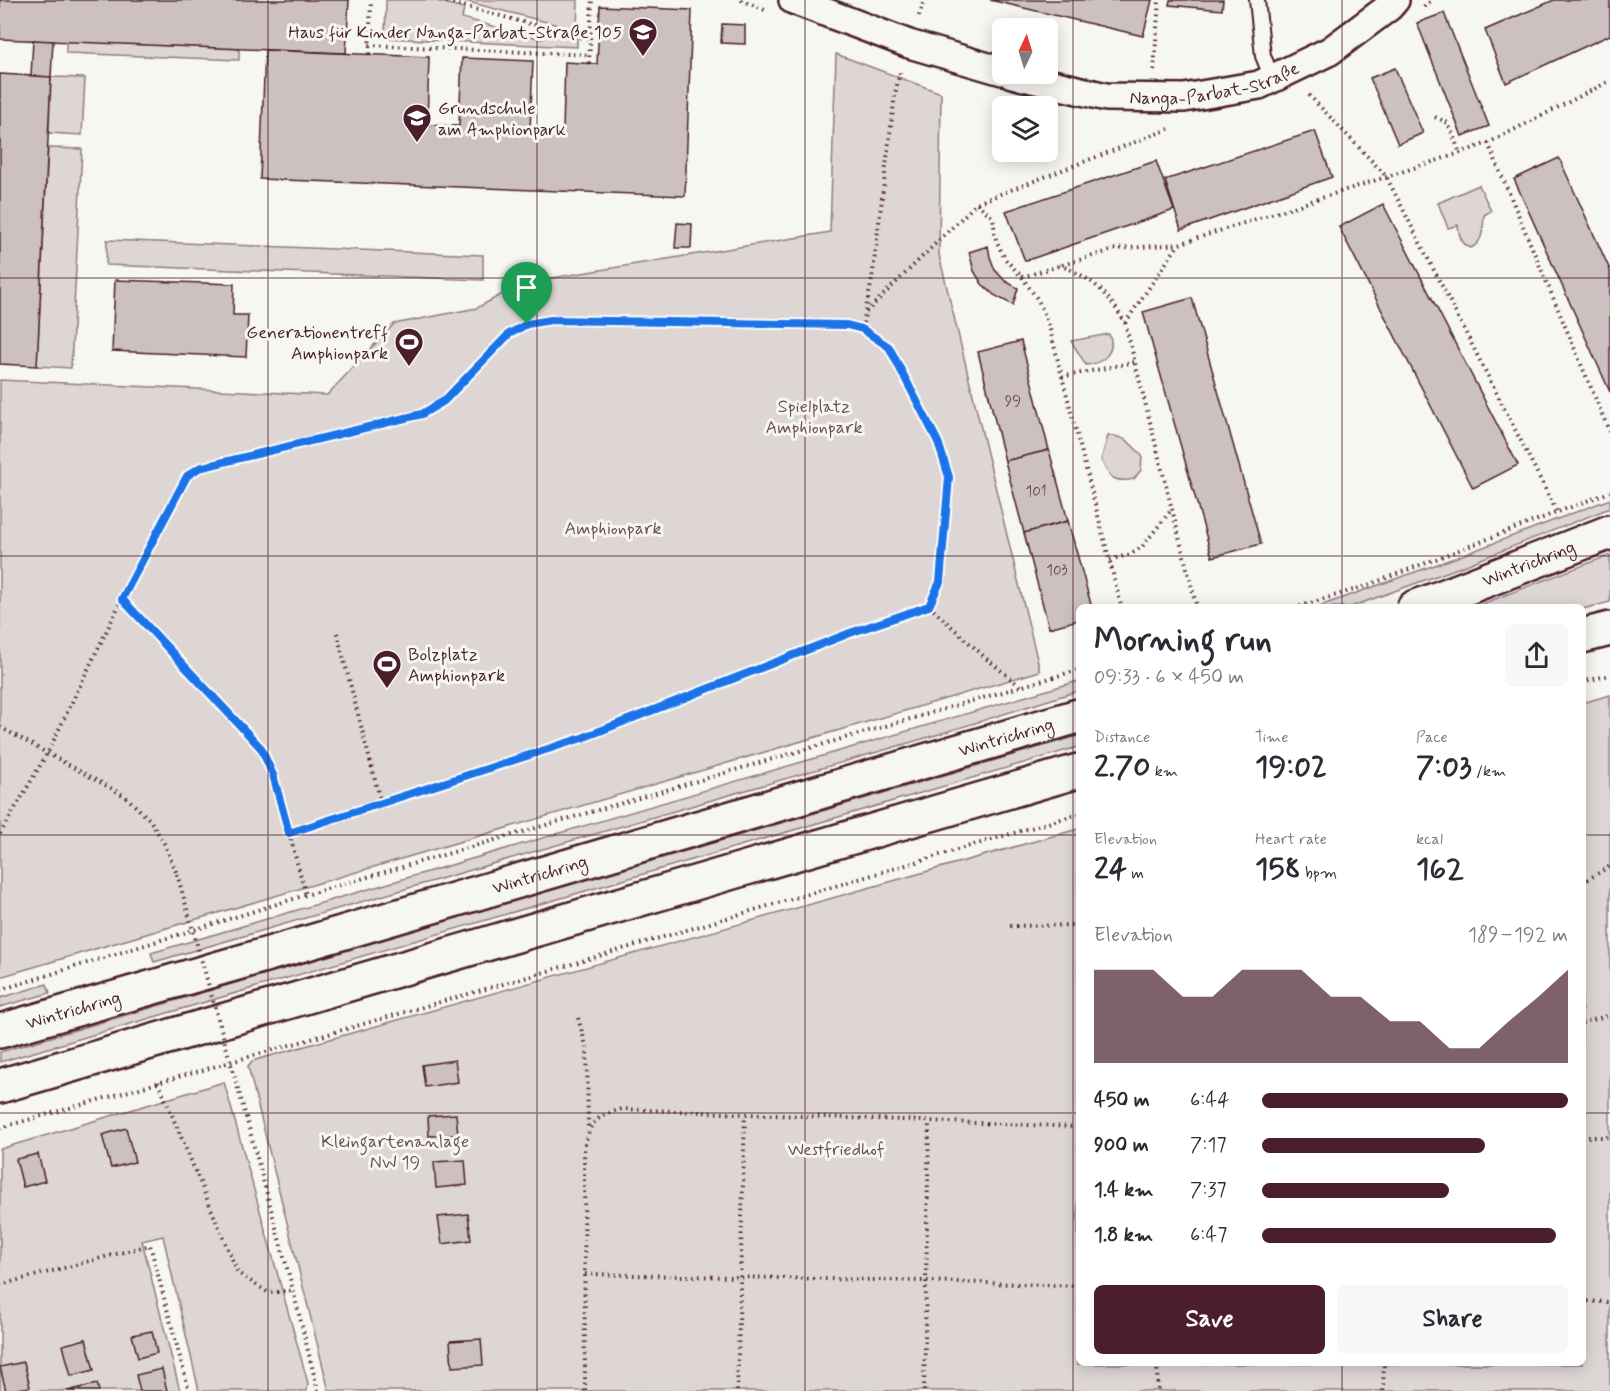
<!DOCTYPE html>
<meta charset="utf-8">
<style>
:root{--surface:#fff;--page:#f7f7f7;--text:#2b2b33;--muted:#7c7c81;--accent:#4a1f2b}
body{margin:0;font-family:Mynerve,sans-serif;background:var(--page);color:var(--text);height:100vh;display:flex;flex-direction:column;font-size:22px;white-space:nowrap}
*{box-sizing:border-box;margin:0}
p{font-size:20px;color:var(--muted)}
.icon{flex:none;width:33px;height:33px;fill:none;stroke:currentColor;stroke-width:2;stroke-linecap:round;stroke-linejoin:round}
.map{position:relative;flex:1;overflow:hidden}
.sheet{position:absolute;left:1076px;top:604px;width:510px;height:762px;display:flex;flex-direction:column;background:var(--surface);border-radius:9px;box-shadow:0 3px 15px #0003}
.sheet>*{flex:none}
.needle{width:39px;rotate:4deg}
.controls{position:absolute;left:992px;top:18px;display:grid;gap:12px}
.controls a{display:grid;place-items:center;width:66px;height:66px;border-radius:9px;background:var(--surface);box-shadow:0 3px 15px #0003;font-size:30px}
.pin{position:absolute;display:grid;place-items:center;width:51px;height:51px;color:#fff;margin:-62px -26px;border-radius:50% 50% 50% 0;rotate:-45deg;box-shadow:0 0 6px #0007}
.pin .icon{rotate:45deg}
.round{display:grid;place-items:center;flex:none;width:63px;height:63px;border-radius:9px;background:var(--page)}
.overview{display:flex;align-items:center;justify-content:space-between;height:102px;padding:0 18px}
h1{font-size:33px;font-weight:700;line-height:45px}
.metrics{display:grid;grid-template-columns:repeat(3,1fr);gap:9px;height:102px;padding:6px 18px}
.metrics div{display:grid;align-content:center}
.metrics b{font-size:30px;font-weight:700}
.metrics small{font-size:16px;font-weight:400}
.metrics p{font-size:16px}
.chart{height:168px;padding:12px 18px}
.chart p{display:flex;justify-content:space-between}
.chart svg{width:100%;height:108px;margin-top:6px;fill:var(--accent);opacity:.7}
.cta{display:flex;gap:12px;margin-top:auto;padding:12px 18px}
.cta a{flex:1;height:69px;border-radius:9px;background:var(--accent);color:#fff;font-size:24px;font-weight:700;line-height:69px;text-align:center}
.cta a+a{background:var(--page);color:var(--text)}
ul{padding:0 18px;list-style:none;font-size:20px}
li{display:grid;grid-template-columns:96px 72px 1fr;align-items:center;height:45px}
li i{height:15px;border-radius:8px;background:var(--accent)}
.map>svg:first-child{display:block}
.green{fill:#ddd6d5;stroke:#947a80;stroke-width:1.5}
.building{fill:#ccc1c0;stroke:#4a1f2b;stroke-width:1.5}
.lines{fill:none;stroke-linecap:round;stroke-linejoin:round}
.lane-casing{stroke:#4a1f2b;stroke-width:18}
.street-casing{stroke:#4a1f2b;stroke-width:32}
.primary-casing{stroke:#4a1f2b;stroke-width:38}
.path{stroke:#4a1f2b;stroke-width:4;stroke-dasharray:1.5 4.5;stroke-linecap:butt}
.lane{stroke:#f6f6f2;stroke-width:14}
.street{stroke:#f6f6f2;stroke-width:27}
.primary{stroke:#f6f6f2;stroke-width:33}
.path-bridge{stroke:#4a1f2b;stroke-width:4;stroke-dasharray:1.5 4.5;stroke-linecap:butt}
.route-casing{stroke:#fff;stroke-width:12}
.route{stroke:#1a73e8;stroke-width:8}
.grid{fill:none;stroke:#4a1f2b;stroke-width:1.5;stroke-opacity:0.55}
.labels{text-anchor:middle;stroke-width:6;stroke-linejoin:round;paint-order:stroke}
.number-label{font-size:15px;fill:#6a4850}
.poi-label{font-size:18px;fill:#4a1f2b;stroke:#f6f6f2;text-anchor:end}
.street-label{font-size:18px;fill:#4a1f2b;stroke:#f6f6f2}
.park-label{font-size:18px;fill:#6f4d56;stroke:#f6f6f2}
</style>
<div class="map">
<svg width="1610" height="1391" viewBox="0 0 1610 1391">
<rect width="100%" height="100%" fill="#f6f6f2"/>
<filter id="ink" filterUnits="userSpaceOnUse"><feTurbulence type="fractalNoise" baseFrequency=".0167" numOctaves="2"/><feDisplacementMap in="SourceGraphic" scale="12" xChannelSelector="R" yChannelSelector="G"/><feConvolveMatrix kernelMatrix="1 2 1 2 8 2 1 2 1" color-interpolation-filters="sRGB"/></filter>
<g filter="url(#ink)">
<g class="green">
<polygon points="386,0 432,0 464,8 462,18 542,39 545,29 577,38 577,47 385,38"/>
<polygon points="461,0 578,0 577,30"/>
<polygon points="66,41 239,49 239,60 66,53"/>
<polygon points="836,54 941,93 939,255 1040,671 0,977 0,380 327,395 394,324 477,308 522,283 830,232"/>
<polygon points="51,77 85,78 82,135 49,133"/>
<polygon points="48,148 82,149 71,368 37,366"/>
<path d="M1479 185 1491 211 1484 215C1483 227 1484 242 1471 248 1460 243 1459 235 1458 225L1448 228 1438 203Z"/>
<polygon points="107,240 483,255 483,280 106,265"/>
<path d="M1109 334C1117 352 1102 364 1086 365L1071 341Z"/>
<path d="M1108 436C1124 435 1132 444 1142 456L1141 470 1134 479C1114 483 1109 478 1101 460Z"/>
<polygon points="1610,499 1610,508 1466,565 1351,607 1317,607 1460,556"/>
<polygon points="1610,555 1610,602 1583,609 1474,607"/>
<polygon points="1078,681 1078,691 936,735 154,962 151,953"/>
<polygon points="1610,695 1610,1391 329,1391 248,1066 252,1061 1078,829 1078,1364 1582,1364 1582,703"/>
<polygon points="1078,736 1078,747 0,1062 0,1052"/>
<polygon points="47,984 50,993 0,1007 0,998"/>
<polygon points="224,1082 308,1383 307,1391 199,1391 163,1236 142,1241 180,1391 0,1391 0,1149"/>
</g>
<g class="building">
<polygon points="0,0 349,0 346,53 0,39"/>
<polygon points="990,0 1152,0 1143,36"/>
<polygon points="1170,0 1223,0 1222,10 1169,5"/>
<polygon points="1554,0 1610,0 1610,35 1506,83 1485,30"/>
<polygon points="600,6 692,10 685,196 260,179 265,50 429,57 427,125 459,126 462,58 533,61 530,130 563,131 565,62 597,64"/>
<polygon points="1444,13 1489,126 1462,136 1417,23"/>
<polygon points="722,24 745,25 745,44 721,43"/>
<polygon points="33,40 53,41 51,77 31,76"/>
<polygon points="1395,68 1423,133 1398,144 1370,78"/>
<polygon points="0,74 51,77 37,366 0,364"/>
<polygon points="1315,131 1332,177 1181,230 1165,180"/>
<polygon points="1559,158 1610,270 1610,392 1514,179"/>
<polygon points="1156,161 1174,210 1025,261 1006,211"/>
<polygon points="1383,204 1518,465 1473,488 1339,227"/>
<polygon points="677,223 692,224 691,248 675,248"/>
<polygon points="988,246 990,257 995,270 1005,281 1018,288 1013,305 994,295 982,284 974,271 969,252"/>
<polygon points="115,280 234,284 233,315 248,315 246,357 112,351"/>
<polygon points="1192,298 1261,544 1212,557 1143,312"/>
<polygon points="1021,341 1049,450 1005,461 978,352"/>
<polygon points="1049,450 1068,521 1024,533 1005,461"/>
<polygon points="1068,521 1092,608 1078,608 1078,620 1049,628 1024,533"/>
<polygon points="455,1060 458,1082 425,1087 422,1065"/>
<polygon points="456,1114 458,1135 429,1136 428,1116"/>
<polygon points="126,1128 135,1162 111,1168 102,1135"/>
<polygon points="38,1154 45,1181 23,1187 16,1159"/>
<polygon points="465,1160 467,1185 436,1188 434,1162"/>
<polygon points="468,1214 471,1240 442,1244 438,1217"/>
<polygon points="152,1331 157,1353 138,1358 132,1335"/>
<polygon points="86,1339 94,1370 71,1376 63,1345"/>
<polygon points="481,1339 483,1365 452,1367 450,1341"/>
<polygon points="24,1362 30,1387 6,1391 0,1367"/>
<polygon points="162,1369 167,1391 140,1391 136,1375"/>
<polygon points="97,1384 99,1391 67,1391"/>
</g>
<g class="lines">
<g class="lane-casing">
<polyline id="lane" points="1257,0 1263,56 1272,78"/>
</g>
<g class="street-casing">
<g id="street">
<polyline points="793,0 909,44 1002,71"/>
<path id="s1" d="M1012 74 1106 97 1184 98 1259 85 1330 51 1389 7 1395 0"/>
</g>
</g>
<g class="primary-casing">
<g id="primary">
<path id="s2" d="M1414 608 1610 532"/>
<polyline points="1582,636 1610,629"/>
<path id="s3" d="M0 1031 314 941 1078 716"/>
<polyline points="0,1086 1078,771"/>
</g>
</g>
<g class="path">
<polyline points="441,0 590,40"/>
<polyline points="741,0 765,10"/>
<polyline points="1424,7 1432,0"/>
<polyline points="919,16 924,0"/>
<polyline points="369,45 589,55"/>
<polyline points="369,54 371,0"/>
<polyline points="589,63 592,0"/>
<polyline points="1154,70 1159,0"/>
<polyline points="1309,95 1386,176 1558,514"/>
<polyline points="1435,117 1448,123 1460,153"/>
<polyline points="1488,143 1610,433"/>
<polyline points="977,203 993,218 996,240 1005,259 1022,277 1116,249 1179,244 1460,153 1488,143 1610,81"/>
<path d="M1059 265C1093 278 1107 292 1125 323L1197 608"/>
<polyline points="1022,277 1038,300 1048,322 1121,605"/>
<polyline points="866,312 977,203 1169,129"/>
<polyline points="1125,323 1179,244"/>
<polyline points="862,329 872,279 895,94 900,72"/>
<polyline points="1062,377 1135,362"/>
<polyline points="1110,560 1131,554 1142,547 1172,509"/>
<polyline points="122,599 261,748 273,775 306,895"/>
<polyline points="929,606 988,660 1020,686"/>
<polyline points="1294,608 1363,587 1610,492"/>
<polyline points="337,633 381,803"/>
<polyline points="1582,682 1610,675"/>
<polyline points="0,727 125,796 150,820 165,845 177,874"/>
<polyline points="0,834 48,752 122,599 187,476 199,468 422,415 444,401 509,334 527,324 551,320 847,325 862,329 889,347 938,442 949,477 940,582 929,606 850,633 582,738 289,833"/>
<polyline points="1582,883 1610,866"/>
<polyline points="1010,926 1078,925"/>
<polyline points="0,990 306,895 1078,670"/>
<polyline points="578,1018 587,1049 588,1129"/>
<polyline points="1582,1023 1610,1015"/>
<polyline points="158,1082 238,1273 269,1293 293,1290"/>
<polyline points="246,1117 293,1290 318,1391"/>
<polyline points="0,1128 545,972 1078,814"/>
<polyline points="1582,1137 1610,1137"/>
<polyline points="585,1274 926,1281 1078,1286"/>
<polyline points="0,1285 150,1245 189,1391"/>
<polyline points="1582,1301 1610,1302"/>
<polyline points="1157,1364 1158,1391"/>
<path d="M585 1391 584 1149C590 1121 595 1117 622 1109L1078 1127"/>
<polyline points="737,1391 745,1115"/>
<polyline points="924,1391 929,1122"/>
<polyline points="1383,1391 1384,1364"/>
</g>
<use href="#lane" class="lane"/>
<use href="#street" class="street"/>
<use href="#primary" class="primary"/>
<polyline class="path-bridge" points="177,874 246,1117"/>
</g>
</g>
<g class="lines" filter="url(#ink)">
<g class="route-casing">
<polygon id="route" points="551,320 847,325 862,329 889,347 938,442 949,477 940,582 929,606 850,633 582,738 289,833 273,775 261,748 122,599 187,476 199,468 422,414 444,401 509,334 527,324"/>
</g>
<use href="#route" class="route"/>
</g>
<path class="grid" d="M268 0V1391M537 0V1391M805 0V1391M1073 0V1391M1342 0V608M0 278H1610M0 556H1610M0 835H1078M1582 835H1610M0 1113H1078M1582 1113H1610M1342 1364V1391"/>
<defs>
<g id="school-pin" transform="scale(1.5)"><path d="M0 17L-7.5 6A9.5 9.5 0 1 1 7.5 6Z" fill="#4a1f2b" stroke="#f6f6f2"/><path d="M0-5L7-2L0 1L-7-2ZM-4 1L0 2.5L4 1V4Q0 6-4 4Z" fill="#fff"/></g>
<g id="stadium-pin" transform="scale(1.5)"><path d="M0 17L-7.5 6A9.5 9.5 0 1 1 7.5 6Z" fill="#4a1f2b" stroke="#f6f6f2"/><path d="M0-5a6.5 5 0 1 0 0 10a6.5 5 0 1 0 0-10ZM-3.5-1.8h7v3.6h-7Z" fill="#fff"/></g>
</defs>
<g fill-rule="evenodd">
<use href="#school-pin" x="643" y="32"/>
<use href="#school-pin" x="417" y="118"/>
<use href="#stadium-pin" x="409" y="342"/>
<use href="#stadium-pin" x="387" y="664"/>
</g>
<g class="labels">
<g class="number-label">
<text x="1013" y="406">99</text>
<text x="1036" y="496">101</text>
<text x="1057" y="575">103</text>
</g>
<g class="poi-label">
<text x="622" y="38">Haus für Kinder Nanga-Parbat-Straße 105</text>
<text x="438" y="114" text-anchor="start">Grundschule<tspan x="438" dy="21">am Amphionpark</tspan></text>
<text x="388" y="338">Generationentreff<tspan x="388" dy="21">Amphionpark</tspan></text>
<text x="408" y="660" text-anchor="start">Bolzplatz<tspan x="408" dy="21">Amphionpark</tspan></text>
</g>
<g class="street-label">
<text dy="6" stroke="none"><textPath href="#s1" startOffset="207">Nanga-Parbat-Straße</textPath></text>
<text dy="6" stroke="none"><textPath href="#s2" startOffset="123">Wintrichring</textPath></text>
<text dy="6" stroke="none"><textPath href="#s3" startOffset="1048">Wintrichring</textPath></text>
<text dy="6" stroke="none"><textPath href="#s3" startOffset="562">Wintrichring</textPath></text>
<text dy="6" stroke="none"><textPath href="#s3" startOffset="76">Wintrichring</textPath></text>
</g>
<g class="park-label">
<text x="814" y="412">Spielplatz<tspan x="814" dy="21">Amphionpark</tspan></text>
<text x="613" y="534">Amphionpark</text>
<text x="395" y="1147">Kleingartenanlage<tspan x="395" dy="21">NW 19</tspan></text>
<text x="836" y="1155">Westfriedhof</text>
</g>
</g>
</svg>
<div class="controls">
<a><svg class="needle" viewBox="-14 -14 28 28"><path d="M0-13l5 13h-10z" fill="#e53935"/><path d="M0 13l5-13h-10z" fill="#7c7c81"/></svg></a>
<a><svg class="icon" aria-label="layers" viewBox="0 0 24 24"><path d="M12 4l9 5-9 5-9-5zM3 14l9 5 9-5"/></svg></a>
</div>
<div class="pin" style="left:527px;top:324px;background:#1e9e55"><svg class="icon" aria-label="arrive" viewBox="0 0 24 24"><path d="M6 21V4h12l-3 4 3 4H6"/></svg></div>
<section class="sheet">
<div class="overview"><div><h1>Morning run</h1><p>09:33 · 6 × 450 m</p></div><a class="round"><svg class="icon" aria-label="share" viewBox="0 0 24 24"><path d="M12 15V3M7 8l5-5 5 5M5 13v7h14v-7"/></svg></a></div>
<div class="metrics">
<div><p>Distance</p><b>2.70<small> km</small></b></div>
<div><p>Time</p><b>19:02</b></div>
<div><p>Pace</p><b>7:03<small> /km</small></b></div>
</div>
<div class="metrics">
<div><p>Elevation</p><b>24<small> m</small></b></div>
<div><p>Heart rate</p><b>158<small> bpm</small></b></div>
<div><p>kcal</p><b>162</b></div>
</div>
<div class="chart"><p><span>Elevation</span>189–192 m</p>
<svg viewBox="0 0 160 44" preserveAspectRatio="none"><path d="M0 44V6L10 6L20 6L30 17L40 17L50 6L60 6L70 6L80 17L90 17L100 27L110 27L120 38L130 38L140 27L150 17L160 6V44z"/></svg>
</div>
<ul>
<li><b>450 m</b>6:44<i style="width:100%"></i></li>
<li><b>900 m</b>7:17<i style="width:73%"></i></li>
<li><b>1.4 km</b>7:37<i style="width:61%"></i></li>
<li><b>1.8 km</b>6:47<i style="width:96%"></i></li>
</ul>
<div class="cta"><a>Save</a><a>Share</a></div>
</section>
</div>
